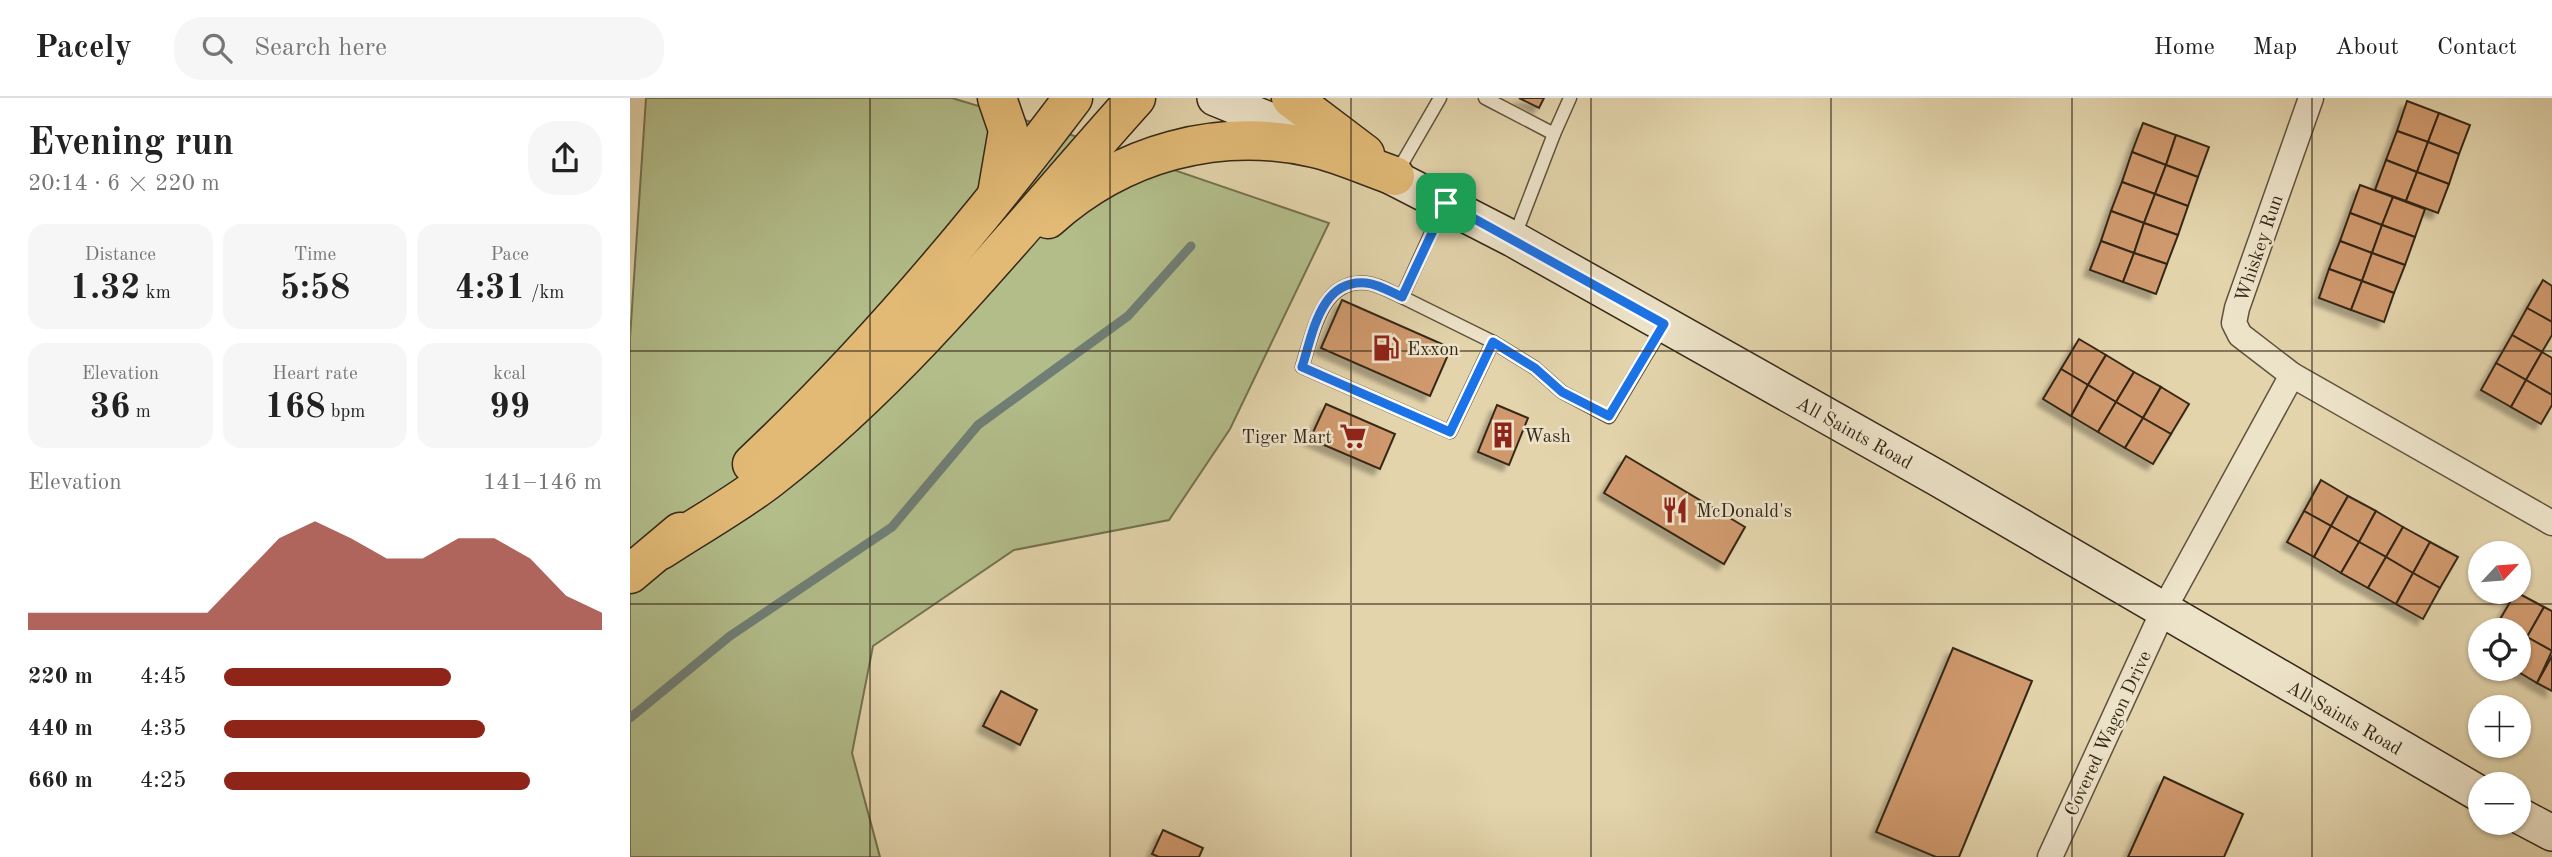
<!DOCTYPE html>
<meta charset="utf-8">
<style>
:root{--surface:#fff;--page:#f6f6f6;--text:#222;--muted:#767676;--line:#e0e0e0;--accent:#8f2418}
body{margin:0;font-family:"Old Standard TT",serif;background:var(--page);color:var(--text);height:100vh;display:flex;flex-direction:column;font-size:26px;white-space:nowrap}
*{box-sizing:border-box;margin:0}
p{font-size:23px;color:var(--muted)}
.icon{flex:none;width:38px;height:38px;fill:none;stroke:currentColor;stroke-width:2;stroke-linecap:round;stroke-linejoin:round}
.map{position:relative;flex:1;overflow:hidden}
.details{display:flex;flex-direction:column;background:var(--surface);width:630px}
.details>*{flex:none}
.needle{width:46px;rotate:64deg}
.buttons{position:absolute;left:1838px;top:443px;display:grid;gap:14px}
.buttons a{display:grid;place-items:center;width:63px;height:63px;border-radius:50%;background:var(--surface);box-shadow:0 2px 5px #0004;font-size:35px}
.pin{position:absolute;display:grid;place-items:center;width:60px;height:60px;color:#fff;margin:-30px;border-radius:14px;box-shadow:0 4px 10px #0006}
.round{display:grid;place-items:center;flex:none;width:74px;height:74px;border-radius:28px;background:var(--page)}
.head{display:flex;align-items:center;justify-content:space-between;height:119px;padding:0 28px}
h1{font-size:38px;font-weight:700;line-height:52px}
.metrics{display:grid;grid-template-columns:repeat(3,1fr);gap:10px;height:119px;padding:7px 28px}
.metrics div{display:grid;align-content:center;border-radius:18px;background:var(--page);text-align:center}
.metrics b{font-size:35px;font-weight:700}
.metrics small{font-size:19px;font-weight:400}
.metrics p{font-size:19px}
.chart{height:196px;padding:14px 28px}
.chart p{display:flex;justify-content:space-between}
.chart svg{width:100%;height:126px;margin-top:7px;fill:var(--accent);opacity:.7}
ul{padding:0 28px;list-style:none;font-size:23px}
li{display:grid;grid-template-columns:112px 84px 1fr;align-items:center;height:52px}
li i{height:18px;border-radius:9px;background:var(--accent)}
header{display:flex;align-items:center;gap:42px;box-sizing:border-box;height:98px;padding:0 35px;background:var(--surface);border-bottom:2px solid var(--line)}
header strong{font-size:33px}
nav{display:flex;gap:38px;margin-inline-start:auto;font-size:24px}
.search{width:490px;height:63px;background:var(--page);display:flex;align-items:center;gap:18px;box-sizing:border-box;padding:0 24px;border-radius:28px;color:var(--muted);font-size:26px}
main{display:flex;flex:1;min-height:0}
.map>svg:first-child{display:block}
.green{fill:#b2bd8a;stroke:#747251;stroke-width:2}
.lines{fill:none;stroke-linecap:round;stroke-linejoin:round}
.stream{stroke:#707e75;stroke-width:9}
.building{fill:#cf996d;stroke:#352818;stroke-width:2;filter:url(#shadow)}
.lane-casing{stroke:#60533d;stroke-width:15}
.street-casing{stroke:#60533d;stroke-width:27}
.secondary-casing{stroke:#352818;stroke-width:38}
.primary-casing{stroke:#352818;stroke-width:41}
.lane{stroke:#ede3c9;stroke-width:12}
.street{stroke:#ede3c9;stroke-width:24}
.secondary{stroke:#ede3c9;stroke-width:35}
.primary{stroke:#e2ba76;stroke-width:38}
.route-casing{stroke:#fff;stroke-width:14}
.route{stroke:#1a73e8;stroke-width:9}
.grid{fill:none;stroke:#352818;stroke-width:2;stroke-opacity:0.55}
.labels{text-anchor:middle;stroke-width:5;stroke-linejoin:round;paint-order:stroke}
.street-label{font-size:19px;fill:#352818;stroke:#ede3c9}
.poi-label{font-size:19px;fill:#352818;stroke:#ede3c9;text-anchor:start}
</style>
<header>
<strong>Pacely</strong>
<div class="search"><svg class="icon" aria-label="search" viewBox="0 0 24 24"><circle cx="10" cy="10" r="6"/><path d="M15 15l6 6"/></svg>Search here</div>
<nav><a>Home</a><a>Map</a><a>About</a><a>Contact</a></nav>
</header>
<main>
<section class="details">
<div class="head"><div><h1>Evening run</h1><p>20:14 · 6 × 220 m</p></div><a class="round"><svg class="icon" aria-label="share" viewBox="0 0 24 24"><path d="M12 15V3M7 8l5-5 5 5M5 13v7h14v-7"/></svg></a></div>
<div class="metrics">
<div><p>Distance</p><b>1.32<small> km</small></b></div>
<div><p>Time</p><b>5:58</b></div>
<div><p>Pace</p><b>4:31<small> /km</small></b></div>
</div>
<div class="metrics">
<div><p>Elevation</p><b>36<small> m</small></b></div>
<div><p>Heart rate</p><b>168<small> bpm</small></b></div>
<div><p>kcal</p><b>99</b></div>
</div>
<div class="chart"><p><span>Elevation</span>141–146 m</p>
<svg viewBox="0 0 160 44" preserveAspectRatio="none"><path d="M0 44V38L10 38L20 38L30 38L40 38L50 38L60 25L70 12L80 6L90 12L100 19L110 19L120 12L130 12L140 19L150 32L160 38V44z"/></svg>
</div>
<ul>
<li><b>220 m</b>4:45<i style="width:60%"></i></li>
<li><b>440 m</b>4:35<i style="width:69%"></i></li>
<li><b>660 m</b>4:25<i style="width:81%"></i></li>
</ul>
</section>
<div class="map">
<svg width="1922" height="759" viewBox="0 0 1922 759">
<defs>
<filter id="shadow"><feDropShadow dx="-6" dy="6" stdDeviation="2" flood-color="#0004"/></filter>
</defs>
<rect width="100%" height="100%" fill="#e3d4ac"/>
<filter id="stains"><feTurbulence type="fractalNoise" baseFrequency=".00286" numOctaves="4"/><feColorMatrix values="0 0 0 0 .2 0 0 0 0 .09 0 0 0 0 .02 0 0 0 .5 -.17"/></filter>
<radialGradient id="worn" r=".72"><stop offset=".6" stop-color="#630" stop-opacity="0"/><stop offset="1" stop-color="#630" stop-opacity=".3"/></radialGradient>
<polygon class="green" points="16,0 322,0 421,30 699,125 600,331 539,422 384,452 243,548 222,655 250,759 0,759 0,240"/>
<g class="lines">
<polyline class="stream" points="0,620 100,538 262,429 348,327 498,218 561,148"/>
</g>
<g class="building">
<polygon points="889,0 914,0 909,10"/>
<polygon points="1777,3 1809,15 1798,44 1767,33"/>
<polygon points="1809,15 1840,27 1829,56 1798,44"/>
<polygon points="1513,25 1546,37 1536,67 1502,54"/>
<polygon points="1767,33 1798,44 1787,74 1756,62"/>
<polygon points="1546,37 1579,49 1568,79 1536,67"/>
<polygon points="1798,44 1829,56 1819,86 1787,74"/>
<polygon points="1502,54 1536,67 1525,96 1492,84"/>
<polygon points="1756,62 1787,74 1776,103 1745,92"/>
<polygon points="1536,67 1568,79 1558,108 1525,96"/>
<polygon points="1787,74 1819,86 1808,115 1776,103"/>
<polygon points="1492,84 1525,96 1514,125 1481,113"/>
<polygon points="1730,87 1763,99 1752,127 1720,115"/>
<polygon points="1525,96 1558,108 1548,137 1514,125"/>
<polygon points="1763,99 1795,111 1785,139 1752,127"/>
<polygon points="1481,113 1514,125 1504,155 1471,143"/>
<polygon points="1720,115 1752,127 1742,155 1710,143"/>
<polygon points="1514,125 1548,137 1537,166 1504,155"/>
<polygon points="1752,127 1785,139 1775,167 1742,155"/>
<polygon points="1471,143 1504,155 1493,184 1460,172"/>
<polygon points="1710,143 1742,155 1732,183 1699,171"/>
<polygon points="1504,155 1537,166 1526,196 1493,184"/>
<polygon points="1742,155 1775,167 1764,195 1732,183"/>
<polygon points="1699,171 1732,183 1721,212 1689,200"/>
<polygon points="1913,182 1922,188 1922,224 1897,210"/>
<polygon points="1732,183 1764,195 1754,224 1721,212"/>
<polygon points="712,202 821,250 800,298 691,250"/>
<polygon points="1897,210 1922,224 1922,237 1912,254 1882,237"/>
<polygon points="1882,237 1912,254 1896,282 1866,265"/>
<polygon points="1449,241 1476,257 1458,287 1431,271"/>
<polygon points="1912,254 1922,260 1922,297 1896,282"/>
<polygon points="1476,257 1504,274 1486,304 1458,287"/>
<polygon points="1866,265 1896,282 1881,309 1851,292"/>
<polygon points="1431,271 1458,287 1441,318 1413,301"/>
<polygon points="1504,274 1531,289 1513,320 1486,304"/>
<polygon points="1896,282 1922,297 1922,307 1911,326 1881,309"/>
<polygon points="1458,287 1486,304 1468,334 1441,318"/>
<polygon points="1531,289 1559,306 1541,336 1513,320"/>
<polygon points="1486,304 1513,320 1495,350 1468,334"/>
<polygon points="696,306 765,336 750,371 680,341"/>
<polygon points="867,307 898,320 879,367 848,354"/>
<polygon points="1513,320 1541,336 1523,366 1495,350"/>
<polygon points="996,358 1115,429 1094,466 974,395"/>
<polygon points="1691,382 1718,398 1701,428 1674,413"/>
<polygon points="1718,398 1746,413 1729,444 1701,428"/>
<polygon points="1674,413 1701,428 1684,459 1657,444"/>
<polygon points="1746,413 1773,429 1756,459 1729,444"/>
<polygon points="1701,428 1729,444 1711,475 1684,459"/>
<polygon points="1773,429 1800,444 1783,475 1756,459"/>
<polygon points="1729,444 1756,459 1738,490 1711,475"/>
<polygon points="1800,444 1828,459 1810,490 1783,475"/>
<polygon points="1756,459 1783,475 1766,506 1738,490"/>
<polygon points="1783,475 1810,490 1793,521 1766,506"/>
<polygon points="1886,494 1914,509 1897,539 1869,523"/>
<polygon points="1914,509 1922,513 1922,553 1897,539"/>
<polygon points="1897,539 1922,553 1907,585 1882,570 1888,570 1888,554"/>
<polygon points="1323,550 1402,583 1329,759 1306,759 1246,734"/>
<polygon points="1922,558 1922,593 1907,585"/>
<polygon points="371,593 407,612 390,647 353,628"/>
<polygon points="1534,679 1613,716 1594,759 1498,759"/>
<polygon points="533,732 573,750 569,759 529,759 522,756"/>
</g>
<g class="lines">
<g class="lane-casing">
<g id="lane">
<polyline points="855,0 924,36 940,0"/>
<polyline points="766,76 810,0"/>
<polyline points="814,107 772,199 863,244 905,270 932,294 979,319 1034,227"/>
<polyline points="884,140 924,36"/>
<path d="M772 199C761 194 748 186 736 185 691 181 683 236 672 269L820 334 863 244"/>
</g>
</g>
<g class="street-casing">
<g id="street">
<polyline points="1681,0 1607,210 1604,225 1610,237 1662,277 1922,425"/>
<polyline points="1420,759 1534,511 1662,277"/>
</g>
</g>
<g class="secondary-casing">
<g id="secondary">
<polyline points="585,0 698,46 883,141 1309,381 1850,696"/>
<polyline points="1888,717 1922,735"/>
</g>
</g>
<g class="primary-casing">
<g id="primary">
<polyline points="367,0 378,32 367,96"/>
<polyline points="661,0 735,56"/>
<path d="M418 121C491 55 588 28 684 50 711 56 738 69 765 78"/>
<path d="M122 366C240 255 346 129 443 0"/>
<path d="M31 452C67 428 108 406 142 379 280 271 390 129 506 0"/>
<polyline points="0,476 50,434"/>
</g>
</g>
<use href="#lane" class="lane"/>
<use href="#street" class="street"/>
<use href="#secondary" class="secondary"/>
<use href="#primary" class="primary"/>
</g>
<g class="lines">
<g class="route-casing">
<path id="route" d="M816 105 1034 226 979 318 932 294 905 270 863 244 820 334 672 269C683 236 690 181 736 185 748 186 761 194 772 199Z"/>
</g>
<use href="#route" class="route"/>
</g>
<path class="grid" d="M240 0V759M480 0V759M721 0V759M961 0V759M1201 0V759M1442 0V759M1682 0V759M0 253H1922M0 506H1922"/>
<defs>
<g id="fuel-bare" transform="scale(2.1)"><path d="M-5.5-6h7V0h2V4h1.3V-2.5L3-4.5l.8-.8L6-3V5H2.5V1h-1V6h-7ZM-4.2-4.7v3.2H.2V-4.7Z" fill="#8f2418" stroke="#ede3c9" stroke-width="2.5" paint-order="stroke"/></g>
<g id="building-bare" transform="scale(2.1)"><path d="M-4-6H4V6H1V3H-1V6H-4ZM-2.5-4.3h1.7v1.8h-1.7ZM.8-4.3h1.7v1.8H.8ZM-2.5-1h1.7V.8h-1.7ZM.8-1h1.7V.8H.8Z" fill="#8f2418" stroke="#ede3c9" stroke-width="2.5" paint-order="stroke"/></g>
<g id="supermarket-bare" transform="scale(2.1)"><path d="M-6-5.5h2.5l.6 2H6L4.5 2H-2.5L-4.4-4H-6ZM-1.5 3.2a1.3 1.3 0 1 0 .1 0ZM3 3.2a1.3 1.3 0 1 0 .1 0Z" fill="#8f2418" stroke="#ede3c9" stroke-width="2.5" paint-order="stroke"/></g>
<g id="restaurant-bare" transform="scale(2.1)"><path d="M-5-6h1v4h1v-4h1v4h1v-4h1v5L-1.5 .5V6h-2V.5L-5-1ZM5-6V6H3V1.5H1.5Q1.5-4 5-6Z" fill="#8f2418" stroke="#ede3c9" stroke-width="2.5" paint-order="stroke"/></g>
</defs>
<g fill-rule="evenodd">
<use href="#fuel-bare" x="756" y="250"/>
<use href="#building-bare" x="873" y="337"/>
<use href="#supermarket-bare" x="723" y="338"/>
<use href="#restaurant-bare" x="1045" y="412"/>
</g>
<g class="labels">
<g class="street-label">
<text transform="translate(1628 150) rotate(-71)" y="7">Whiskey Run</text>
<text transform="translate(1225 334) rotate(29)" y="7">All Saints Road</text>
<text transform="translate(1715 619) rotate(30)" y="7">All Saints Road</text>
<text transform="translate(1477 635) rotate(-65)" y="7">Covered Wagon Drive</text>
</g>
<g class="poi-label">
<text x="777" y="257">Exxon</text>
<text x="894" y="344">Wash</text>
<text x="702" y="345" text-anchor="end">Tiger Mart</text>
<text x="1066" y="419">McDonald's</text>
</g>
</g>
<rect width="100%" height="100%" filter="url(#stains)"/>
<rect width="100%" height="100%" fill="url(#worn)"/>
</svg>
<div class="buttons">
<a><svg class="needle" viewBox="-14 -14 28 28"><path d="M0-13l5 13h-10z" fill="#e53935"/><path d="M0 13l5-13h-10z" fill="#767676"/></svg></a>
<a><svg class="icon" aria-label="locate" viewBox="0 0 24 24"><circle cx="12" cy="12" r="6"/><path d="M12 2v4M12 18v4M2 12h4M18 12h4"/></svg></a>
<a>+</a>
<a>−</a>
</div>
<div class="pin" style="left:816px;top:105px;background:#1e9e55"><svg class="icon" aria-label="arrive" viewBox="0 0 24 24"><path d="M6 21V4h12l-3 4 3 4H6"/></svg></div>
</div>
</main>
